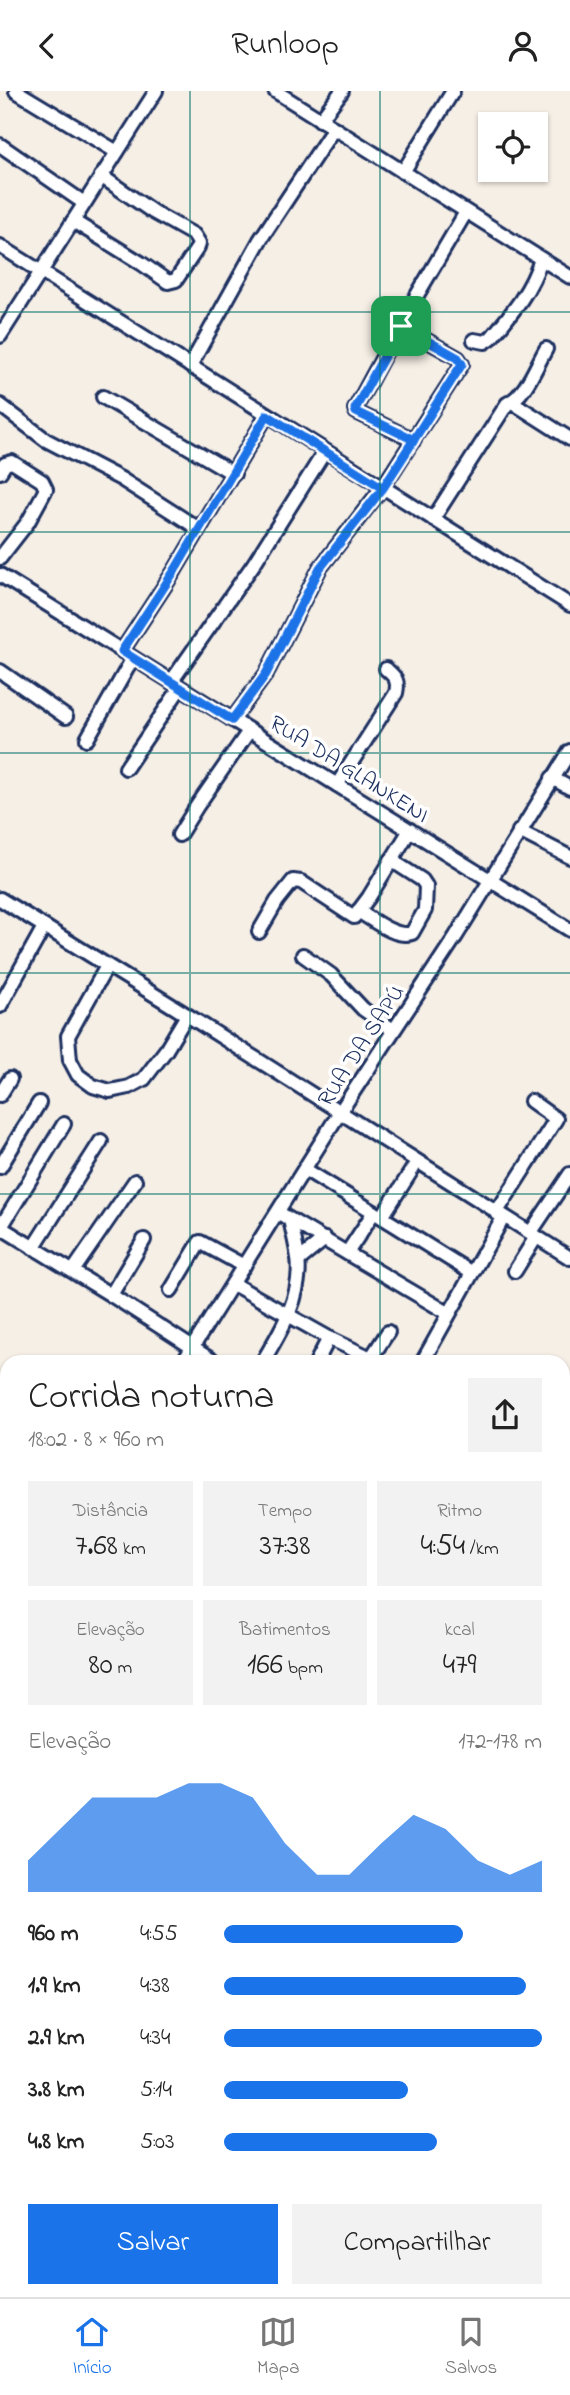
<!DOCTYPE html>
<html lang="pt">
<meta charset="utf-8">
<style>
:root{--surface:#fff;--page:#f2f2f2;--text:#222;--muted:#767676;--line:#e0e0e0;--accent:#1a73e8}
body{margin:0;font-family:"Indie Flower",sans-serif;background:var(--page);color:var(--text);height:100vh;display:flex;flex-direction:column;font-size:26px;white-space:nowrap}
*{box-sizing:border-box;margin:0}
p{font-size:23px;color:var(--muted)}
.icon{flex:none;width:38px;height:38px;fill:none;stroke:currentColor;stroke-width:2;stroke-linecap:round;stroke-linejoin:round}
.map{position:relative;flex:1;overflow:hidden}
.drawer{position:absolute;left:0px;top:1264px;width:570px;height:943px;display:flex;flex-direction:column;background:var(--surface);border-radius:21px 21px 0 0;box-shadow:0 2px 5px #0004}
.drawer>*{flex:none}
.controls{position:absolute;left:478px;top:21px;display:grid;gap:14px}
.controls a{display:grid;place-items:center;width:70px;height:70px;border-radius:0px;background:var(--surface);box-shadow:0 2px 5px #0004;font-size:35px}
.pin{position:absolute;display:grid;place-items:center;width:60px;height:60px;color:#fff;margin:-30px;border-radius:14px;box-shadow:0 4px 10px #0006}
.round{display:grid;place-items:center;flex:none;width:74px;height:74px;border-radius:0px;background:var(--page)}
.headline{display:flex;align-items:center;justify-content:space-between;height:119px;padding:0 28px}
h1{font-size:38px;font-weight:600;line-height:52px}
.stats{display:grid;grid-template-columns:repeat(3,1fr);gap:10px;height:119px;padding:7px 28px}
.stats div{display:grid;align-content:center;border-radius:0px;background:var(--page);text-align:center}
.stats b{font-size:30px;font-weight:600}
.stats small{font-size:19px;font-weight:400}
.stats p{font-size:19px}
.chart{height:196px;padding:14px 28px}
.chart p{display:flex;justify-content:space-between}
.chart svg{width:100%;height:126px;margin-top:7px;fill:var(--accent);opacity:.7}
.cta{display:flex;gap:14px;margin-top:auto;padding:14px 28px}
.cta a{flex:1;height:80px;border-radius:0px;background:var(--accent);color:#fff;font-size:28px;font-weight:600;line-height:80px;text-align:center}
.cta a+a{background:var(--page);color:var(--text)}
ul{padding:0 28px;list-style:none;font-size:23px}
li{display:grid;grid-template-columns:112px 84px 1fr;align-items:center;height:52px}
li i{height:18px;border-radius:9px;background:var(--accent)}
header{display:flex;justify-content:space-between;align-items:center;height:91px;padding:0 28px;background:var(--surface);font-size:32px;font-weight:600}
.tab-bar{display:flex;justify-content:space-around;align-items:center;height:98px;border-top:2px solid var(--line);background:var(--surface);font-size:19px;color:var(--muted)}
.tab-bar a{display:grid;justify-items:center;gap:4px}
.tab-bar .selected{color:var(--accent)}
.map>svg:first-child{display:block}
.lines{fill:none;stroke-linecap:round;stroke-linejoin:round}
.minor-casing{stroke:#1b2f5e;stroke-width:18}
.major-casing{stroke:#1b2f5e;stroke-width:21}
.minor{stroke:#fff;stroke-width:12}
.major{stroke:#f5e382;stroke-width:16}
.route-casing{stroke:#fff;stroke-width:14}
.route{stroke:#1a73e8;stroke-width:9}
.grid{fill:none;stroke:#0f766e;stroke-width:2;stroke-opacity:0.55}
.labels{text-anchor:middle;stroke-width:7;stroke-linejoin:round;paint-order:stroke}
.street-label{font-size:23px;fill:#1b2f5e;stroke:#fff}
</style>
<header><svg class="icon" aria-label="back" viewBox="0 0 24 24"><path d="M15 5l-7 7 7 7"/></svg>Runloop<svg class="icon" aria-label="person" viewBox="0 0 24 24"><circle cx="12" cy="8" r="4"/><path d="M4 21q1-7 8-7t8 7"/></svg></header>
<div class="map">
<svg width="570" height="2206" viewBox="0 0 570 2206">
<rect width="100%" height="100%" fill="#f6efe6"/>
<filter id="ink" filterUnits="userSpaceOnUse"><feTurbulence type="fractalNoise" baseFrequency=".0143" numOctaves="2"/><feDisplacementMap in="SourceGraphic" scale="14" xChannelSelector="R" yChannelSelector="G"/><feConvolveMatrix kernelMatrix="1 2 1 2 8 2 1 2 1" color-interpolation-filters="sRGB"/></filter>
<g filter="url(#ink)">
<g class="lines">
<g class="minor-casing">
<g id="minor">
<polyline points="16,0 117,61"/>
<polyline points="275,0 570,186"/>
<polyline points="320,29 342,0"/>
<polyline points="0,54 84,112"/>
<polyline points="403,81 453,0"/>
<polyline points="73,130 141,172 168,191 176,189 198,156 199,152 194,144 153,121 101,85"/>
<polyline points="0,155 570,514"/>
<polyline points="0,245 156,0"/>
<path d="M474 249 485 251 491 247C512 222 531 200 541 168"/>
<polyline points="190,275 260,149 334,37"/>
<polyline points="103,306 234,383"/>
<polyline points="512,311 570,348"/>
<polyline points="0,314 46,349 121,388 199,438"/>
<polyline points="414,349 356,321 355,318 410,216 466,121"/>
<polyline points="0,381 5,373 12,371 42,390 46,398 28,431 0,467"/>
<path d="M433 428 507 313C526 304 536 275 546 258"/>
<polyline points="0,484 570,839"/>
<polyline points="122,560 175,479 267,324"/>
<polyline points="0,580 66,626"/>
<polyline points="171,591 253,474 325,360"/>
<polyline points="232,629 266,583 320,477 383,396 462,273 458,267 401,235"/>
<polyline points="87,648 133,567"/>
<polyline points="126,677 180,597"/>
<polyline points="552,687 570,697"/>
<path d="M337 694 396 602C399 589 395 586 386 578"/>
<polyline points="519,740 570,766"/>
<polyline points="179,744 197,715 249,640"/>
<polyline points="0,808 187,924 570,1167"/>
<path d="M358 820C372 828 396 848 412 842L425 819 426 795 422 789 391 769"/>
<polyline points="259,841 277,810 293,790 301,791 354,826 369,806 410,739"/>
<polyline points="303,864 331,884 363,918 393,939"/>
<polyline points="107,875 68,945 70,969 78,984 93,995 110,1000 129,996 144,988 166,959 187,924"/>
<polyline points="0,915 44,836"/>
<polyline points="0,1004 10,988"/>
<polyline points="0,1076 39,1012"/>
<polyline points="306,1079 472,1182"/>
<polyline points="279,1122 448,1222"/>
<polyline points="496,1122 556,1028 531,1010"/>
<polyline points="382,1126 417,1071"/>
<polyline points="0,1136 111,1204 213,1270"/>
<polyline points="1,1136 64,1033"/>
<polyline points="531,1141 570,1083"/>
<polyline points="33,1157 101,1050"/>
<polyline points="347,1162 374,1121"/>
<polyline points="299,1169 325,1148"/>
<polyline points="73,1180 135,1090"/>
<polyline points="515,1180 536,1146"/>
<polyline points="233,1193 329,1247 377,1270"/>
<polyline points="171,1199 200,1151 244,1175"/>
<polyline points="111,1204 144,1149"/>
<polyline points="371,1267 388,1241"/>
<polyline points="184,1270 340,1021 456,845 570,660"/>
<path d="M263 1270C281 1240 303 1204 298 1167 296 1154 293 1141 290 1129"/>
<polyline points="317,1270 329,1247"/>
<polyline points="423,1270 503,1127"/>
<polyline points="0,1299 7,1304"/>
<polyline points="564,1333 570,1337"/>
<polyline points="564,1398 570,1402"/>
<polyline points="564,1441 570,1446"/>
<polyline points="0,1461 7,1465"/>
<polyline points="564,1490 570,1494"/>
<polyline points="0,1569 7,1557"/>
<polyline points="564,1594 570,1582"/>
<polyline points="0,1625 7,1629"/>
<polyline points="564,1756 570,1745"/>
<polyline points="564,1819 570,1822"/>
<polyline points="564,1867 570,1871"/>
<polyline points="0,1886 7,1874"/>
<polyline points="564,1927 570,1916"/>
<polyline points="564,1976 570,1979"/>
<polyline points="0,2070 7,2058"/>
<polyline points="564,2080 570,2070"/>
<polyline points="49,2206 53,2200"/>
<polyline points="392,2206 395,2200"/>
</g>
</g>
<g class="major-casing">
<g id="major">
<polyline points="0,1842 7,1845"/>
<polyline points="564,2194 570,2198"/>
<polyline points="539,2200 548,2206"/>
</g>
</g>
<use href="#minor" class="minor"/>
<use href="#major" class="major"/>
</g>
</g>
<g class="lines" filter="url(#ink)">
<g class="route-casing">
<polyline id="route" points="401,235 355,318 356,321 414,349 383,397 267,324 175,479 122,560 232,629 266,583 320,477 383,397 462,273 458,267 401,235"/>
</g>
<use href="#route" class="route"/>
</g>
<path class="grid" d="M190 0V1270M380 0V1270M0 221H570M0 441H570M0 662H570M0 882H570M0 1103H570M0 1324H7M564 1324H570M0 1544H7M564 1544H570M0 1765H7M564 1765H570M0 1985H7M564 1985H570M190 2200V2206M380 2200V2206"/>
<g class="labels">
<g class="street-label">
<text transform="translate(350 677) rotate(32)" y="8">RUA DA GLANKENI</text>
<text transform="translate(360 954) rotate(-57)" y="8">RUA DA SAPÚ</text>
</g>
</g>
</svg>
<div class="controls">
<a><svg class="icon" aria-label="locate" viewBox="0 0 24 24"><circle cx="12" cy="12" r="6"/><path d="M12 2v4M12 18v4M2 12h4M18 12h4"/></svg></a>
</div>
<div class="pin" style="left:401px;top:235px;background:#1e9e55"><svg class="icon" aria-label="arrive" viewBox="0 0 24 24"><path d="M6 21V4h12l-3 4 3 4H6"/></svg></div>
<section class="drawer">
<div class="headline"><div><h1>Corrida noturna</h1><p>18:02 · 8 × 960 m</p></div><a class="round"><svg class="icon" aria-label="share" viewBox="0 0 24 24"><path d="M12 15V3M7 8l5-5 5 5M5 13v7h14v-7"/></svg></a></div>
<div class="stats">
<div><p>Distância</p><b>7.68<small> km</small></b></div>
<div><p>Tempo</p><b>37:38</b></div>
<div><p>Ritmo</p><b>4:54<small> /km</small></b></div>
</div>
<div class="stats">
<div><p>Elevação</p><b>80<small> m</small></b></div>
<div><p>Batimentos</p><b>166<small> bpm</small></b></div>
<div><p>kcal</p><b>479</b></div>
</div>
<div class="chart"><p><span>Elevação</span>172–178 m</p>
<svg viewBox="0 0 160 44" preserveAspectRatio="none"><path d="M0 44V33L10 22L20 11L30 11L40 11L50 6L60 6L70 11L80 27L90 38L100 38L110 27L120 17L130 22L140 33L150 38L160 33V44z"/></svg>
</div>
<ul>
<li><b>960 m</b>4:55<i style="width:75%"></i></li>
<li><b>1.9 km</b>4:38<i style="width:95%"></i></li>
<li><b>2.9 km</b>4:34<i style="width:100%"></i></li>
<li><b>3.8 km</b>5:14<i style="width:58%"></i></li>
<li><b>4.8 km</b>5:03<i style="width:67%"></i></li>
</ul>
<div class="cta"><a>Salvar</a><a>Compartilhar</a></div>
</section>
</div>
<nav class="tab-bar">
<a class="selected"><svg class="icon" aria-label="home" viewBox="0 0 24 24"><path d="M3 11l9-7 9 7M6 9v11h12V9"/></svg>Início</a>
<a><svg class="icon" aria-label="map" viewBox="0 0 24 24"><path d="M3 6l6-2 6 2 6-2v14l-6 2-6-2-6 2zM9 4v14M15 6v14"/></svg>Mapa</a>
<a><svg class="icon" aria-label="saved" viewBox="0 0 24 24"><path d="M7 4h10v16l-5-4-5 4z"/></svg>Salvos</a>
</nav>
